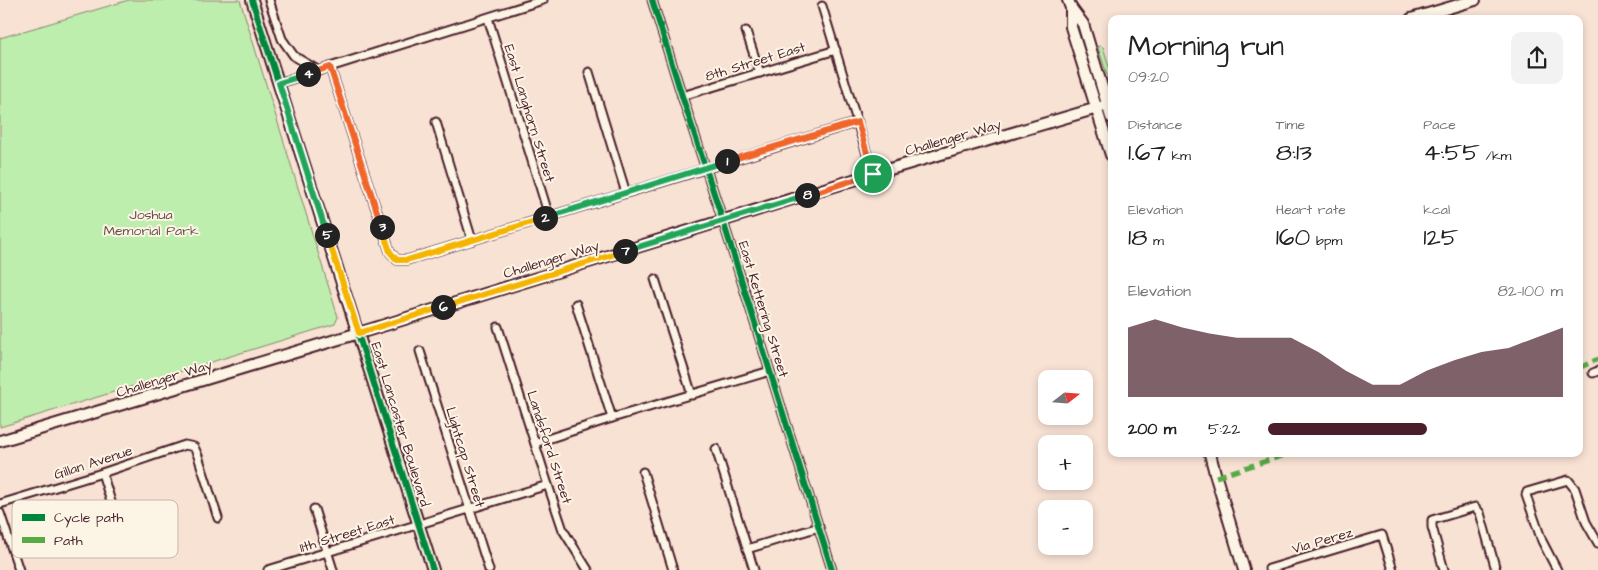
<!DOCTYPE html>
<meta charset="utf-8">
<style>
:root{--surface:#fff;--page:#f2f2f2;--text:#202124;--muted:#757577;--accent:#4a1f2b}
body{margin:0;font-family:"Architects Daughter",sans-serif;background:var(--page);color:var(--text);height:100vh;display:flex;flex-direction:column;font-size:19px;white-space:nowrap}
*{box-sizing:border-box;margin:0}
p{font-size:16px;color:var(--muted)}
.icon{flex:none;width:28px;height:28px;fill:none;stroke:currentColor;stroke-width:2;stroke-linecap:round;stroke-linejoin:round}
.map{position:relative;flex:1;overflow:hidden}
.drawer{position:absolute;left:1108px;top:15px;width:475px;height:442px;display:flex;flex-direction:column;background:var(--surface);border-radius:10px;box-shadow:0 2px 8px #0003}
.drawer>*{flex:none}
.needle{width:32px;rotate:73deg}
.fabs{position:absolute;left:1038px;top:370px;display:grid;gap:10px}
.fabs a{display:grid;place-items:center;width:55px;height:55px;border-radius:10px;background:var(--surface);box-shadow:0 2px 8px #0003;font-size:25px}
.pin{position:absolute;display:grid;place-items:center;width:42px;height:42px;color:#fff;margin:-21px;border:2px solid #fff;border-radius:50%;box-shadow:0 1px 5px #0007}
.km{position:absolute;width:25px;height:25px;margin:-12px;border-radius:50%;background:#222;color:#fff;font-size:14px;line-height:25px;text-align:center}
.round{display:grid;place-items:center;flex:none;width:52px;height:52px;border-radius:10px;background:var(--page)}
.headline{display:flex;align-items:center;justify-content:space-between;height:85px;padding:0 20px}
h1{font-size:28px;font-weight:600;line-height:38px}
.metrics{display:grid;grid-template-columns:repeat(3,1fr);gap:8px;height:85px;padding:5px 20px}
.metrics div{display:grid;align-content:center}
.metrics b{font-size:25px;font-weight:600}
.metrics small{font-size:14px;font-weight:400}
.metrics p{font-size:14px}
.chart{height:140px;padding:10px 20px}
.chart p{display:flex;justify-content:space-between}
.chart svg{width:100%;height:90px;margin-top:5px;fill:var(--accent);opacity:.7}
ul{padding:0 20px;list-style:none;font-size:16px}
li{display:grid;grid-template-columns:80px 60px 1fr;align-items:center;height:38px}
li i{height:12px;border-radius:6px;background:var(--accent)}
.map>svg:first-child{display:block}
.green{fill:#bdeead;stroke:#84866c}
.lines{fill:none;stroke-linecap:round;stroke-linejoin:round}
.street-casing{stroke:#4a1f2b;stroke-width:11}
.secondary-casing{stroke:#4a1f2b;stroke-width:14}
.primary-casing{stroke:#4a1f2b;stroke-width:14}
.street{stroke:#fcf5e5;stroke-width:7}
.secondary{stroke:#fcf5e5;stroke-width:10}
.primary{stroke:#fcf5e5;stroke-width:10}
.quiet{stroke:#57aa44;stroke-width:5;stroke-dasharray:10 5;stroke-linecap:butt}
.cycleway-casing{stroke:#fcf5e5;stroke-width:9}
.cycleway{stroke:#00873e;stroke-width:6}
.split-1-casing{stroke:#fff;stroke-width:10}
.split-2-casing{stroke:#fff;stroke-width:10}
.split-3-casing{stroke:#fff;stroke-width:10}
.split-4-casing{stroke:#fff;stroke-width:10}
.split-5-casing{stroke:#fff;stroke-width:10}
.split-6-casing{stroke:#fff;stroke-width:10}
.split-7-casing{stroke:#fff;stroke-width:10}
.split-8-casing{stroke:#fff;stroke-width:10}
.split-9-casing{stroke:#fff;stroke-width:10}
.split-1{stroke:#f0652b;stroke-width:6}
.split-2{stroke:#22a559;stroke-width:6}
.split-3{stroke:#f5b400;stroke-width:6}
.split-4{stroke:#f0652b;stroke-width:6}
.split-5{stroke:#22a559;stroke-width:6}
.split-6{stroke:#f5b400;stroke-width:6}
.split-7{stroke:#f5b400;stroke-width:6}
.split-8{stroke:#22a559;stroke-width:6}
.split-9{stroke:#f0652b;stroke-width:6}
.labels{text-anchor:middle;stroke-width:4;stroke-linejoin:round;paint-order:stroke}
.street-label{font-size:14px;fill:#4a1f2b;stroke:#fcf5e5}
.park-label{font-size:14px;fill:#67534c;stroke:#fcf5e5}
.key{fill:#fcf5e5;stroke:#c7b5ad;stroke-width:1}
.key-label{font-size:14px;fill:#4a1f2b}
</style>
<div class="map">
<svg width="1598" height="570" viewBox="0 0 1598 570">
<rect width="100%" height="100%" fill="#f8e2d4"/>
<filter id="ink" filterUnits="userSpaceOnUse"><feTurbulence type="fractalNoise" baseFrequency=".02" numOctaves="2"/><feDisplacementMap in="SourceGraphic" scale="10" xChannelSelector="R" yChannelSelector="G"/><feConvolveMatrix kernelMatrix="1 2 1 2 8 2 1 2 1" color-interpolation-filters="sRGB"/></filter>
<g filter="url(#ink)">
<g class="green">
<polygon points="129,0 240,0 338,317 335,324 0,427 0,38"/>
<polygon points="1100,46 1103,47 1111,73 1111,85 1109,81 1098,47"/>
</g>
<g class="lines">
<g class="street-casing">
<g id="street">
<polyline points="269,0 282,39 294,56 319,71"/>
<polyline points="652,0 682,96 723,221 832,570"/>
<polyline points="822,6 873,174"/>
<polyline points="488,18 549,216"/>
<polyline points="746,31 760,73"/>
<polyline points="330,67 390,252 397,260 407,260 858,122"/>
<polyline points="589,72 626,193"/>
<polyline points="279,83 543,0"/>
<polyline points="682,96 836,50"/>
<polyline points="436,122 472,240"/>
<polyline points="655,279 692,395"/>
<polyline points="576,304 612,418"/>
<polyline points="498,327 548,485 563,530 588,570"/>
<polyline points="420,351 489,570"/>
<polyline points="1593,373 1598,371"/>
<polyline points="535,443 612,418 770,371"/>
<polyline points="716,449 754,570"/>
<polyline points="643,472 673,570"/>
<polyline points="102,473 124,543"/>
<polyline points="0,504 102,473 185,445 194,447 198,456 218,518"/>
<polyline points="314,509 333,570"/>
<polyline points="0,513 19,570"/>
<polyline points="747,549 819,527"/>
<polyline points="268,570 548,485"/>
<polyline points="1270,570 1269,569 1382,535 1393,570"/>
<polyline points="1444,570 1432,527 1432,520 1475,507 1480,513 1496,570"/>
<polyline points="1557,570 1542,541 1526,495 1527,492 1568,480 1575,489 1586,522 1598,543"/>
</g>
</g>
<g class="secondary-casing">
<g id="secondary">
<polyline points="252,0 433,570"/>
<polyline points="1411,19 1475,0"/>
<polyline points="0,441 372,329 873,174 1111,104"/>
</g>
</g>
<g class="primary-casing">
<g id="primary">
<polyline points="1068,0 1071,8 1071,27 1111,155"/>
<polyline points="1071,8 1083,24 1111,117"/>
<polyline points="1210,454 1216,477 1244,570"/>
</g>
</g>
<use href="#street" class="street"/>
<use href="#secondary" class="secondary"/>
<use href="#primary" class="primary"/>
<g class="quiet">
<polyline points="1579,368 1598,359"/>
<polyline points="1216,477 1289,454"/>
</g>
<g class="cycleway-casing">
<g id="cycleway">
<polyline points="252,0 433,570"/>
<polyline points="652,0 682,96 723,221 832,570"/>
<polyline points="330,67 390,252 397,260 407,260 858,122"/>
</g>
</g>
<use href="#cycleway" class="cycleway"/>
</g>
</g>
<g class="lines" filter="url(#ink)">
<g class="split-1-casing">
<polyline id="split-1" points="727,161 858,122 873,174"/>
</g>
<g class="split-2-casing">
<polyline id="split-2" points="545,218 727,161"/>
</g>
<g class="split-3-casing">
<polyline id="split-3" points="382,227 390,252 397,260 407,260 545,218"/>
</g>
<g class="split-4-casing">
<polyline id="split-4" points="308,74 330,67 382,227"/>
</g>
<g class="split-5-casing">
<polyline id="split-5" points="308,74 279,83 327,235"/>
</g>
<g class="split-6-casing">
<polyline id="split-6" points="327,235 359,333 443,307"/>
</g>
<g class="split-7-casing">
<polyline id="split-7" points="443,307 625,251"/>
</g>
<g class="split-8-casing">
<polyline id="split-8" points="625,251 807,195"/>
</g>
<g class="split-9-casing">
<polyline id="split-9" points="807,195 873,174"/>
</g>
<use href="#split-1" class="split-1"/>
<use href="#split-2" class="split-2"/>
<use href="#split-3" class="split-3"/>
<use href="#split-4" class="split-4"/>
<use href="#split-5" class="split-5"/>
<use href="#split-6" class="split-6"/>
<use href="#split-7" class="split-7"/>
<use href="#split-8" class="split-8"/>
<use href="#split-9" class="split-9"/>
</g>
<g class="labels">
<g class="street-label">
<text transform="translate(755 61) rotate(-17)" y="5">8th Street East</text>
<text transform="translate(530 113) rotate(73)" y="5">East Langhorn Street</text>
<text transform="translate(953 137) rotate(-16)" y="5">Challenger Way</text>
<text transform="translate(551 259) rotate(-17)" y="5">Challenger Way</text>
<text transform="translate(764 309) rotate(73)" y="5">East Kettering Street</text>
<text transform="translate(164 378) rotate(-17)" y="5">Challenger Way</text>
<text transform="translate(401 424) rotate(73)" y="5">East Lancaster Boulevard</text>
<text transform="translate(550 447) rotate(72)" y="5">Landsford Street</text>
<text transform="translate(466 457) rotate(73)" y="5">Lightcap Street</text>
<text transform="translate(93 462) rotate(-18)" y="5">Gillan Avenue</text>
<text transform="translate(347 533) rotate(-17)" y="5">11th Street East</text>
<text transform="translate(1322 540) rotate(-16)" y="5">Via Perez</text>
</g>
<g class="park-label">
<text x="151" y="219">Joshua<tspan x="151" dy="16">Memorial Park</tspan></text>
</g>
</g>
<rect x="12" y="500" width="166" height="58" rx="8" class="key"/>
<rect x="22" y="514" width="23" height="7" fill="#00873e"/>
<rect x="22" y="537" width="23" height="6" fill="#57aa44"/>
<g class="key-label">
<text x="54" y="522">Cycle path</text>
<text x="54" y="545">Path</text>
</g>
</svg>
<div class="fabs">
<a><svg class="needle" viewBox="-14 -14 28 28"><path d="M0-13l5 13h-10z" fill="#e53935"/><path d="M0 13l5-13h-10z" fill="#757577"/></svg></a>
<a>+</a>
<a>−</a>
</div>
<div class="pin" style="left:873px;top:174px;background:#1e9e55"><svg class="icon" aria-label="arrive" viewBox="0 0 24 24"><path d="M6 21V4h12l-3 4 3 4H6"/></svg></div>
<b class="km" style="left:727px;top:161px">1</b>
<b class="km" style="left:545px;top:218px">2</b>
<b class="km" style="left:382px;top:227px">3</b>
<b class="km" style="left:308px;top:74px">4</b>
<b class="km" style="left:327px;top:235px">5</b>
<b class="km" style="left:443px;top:307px">6</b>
<b class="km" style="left:625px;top:251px">7</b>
<b class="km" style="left:807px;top:195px">8</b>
<section class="drawer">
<div class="headline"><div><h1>Morning run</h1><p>09:20</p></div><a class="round"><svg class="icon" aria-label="share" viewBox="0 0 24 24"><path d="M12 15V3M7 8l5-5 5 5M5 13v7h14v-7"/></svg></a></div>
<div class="metrics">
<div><p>Distance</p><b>1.67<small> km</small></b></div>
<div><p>Time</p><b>8:13</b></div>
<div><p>Pace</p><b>4:55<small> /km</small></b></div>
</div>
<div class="metrics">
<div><p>Elevation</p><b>18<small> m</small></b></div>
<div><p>Heart rate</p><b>160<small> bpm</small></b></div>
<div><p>kcal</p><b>125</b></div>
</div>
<div class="chart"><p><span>Elevation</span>82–100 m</p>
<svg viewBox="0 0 160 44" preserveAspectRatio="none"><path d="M0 44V10L10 6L20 10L30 13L40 15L50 15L60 15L70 22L80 31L90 38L100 38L110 31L120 26L130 22L140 20L150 15L160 10V44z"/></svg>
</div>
<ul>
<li><b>200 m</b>5:22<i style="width:54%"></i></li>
</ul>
</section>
</div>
